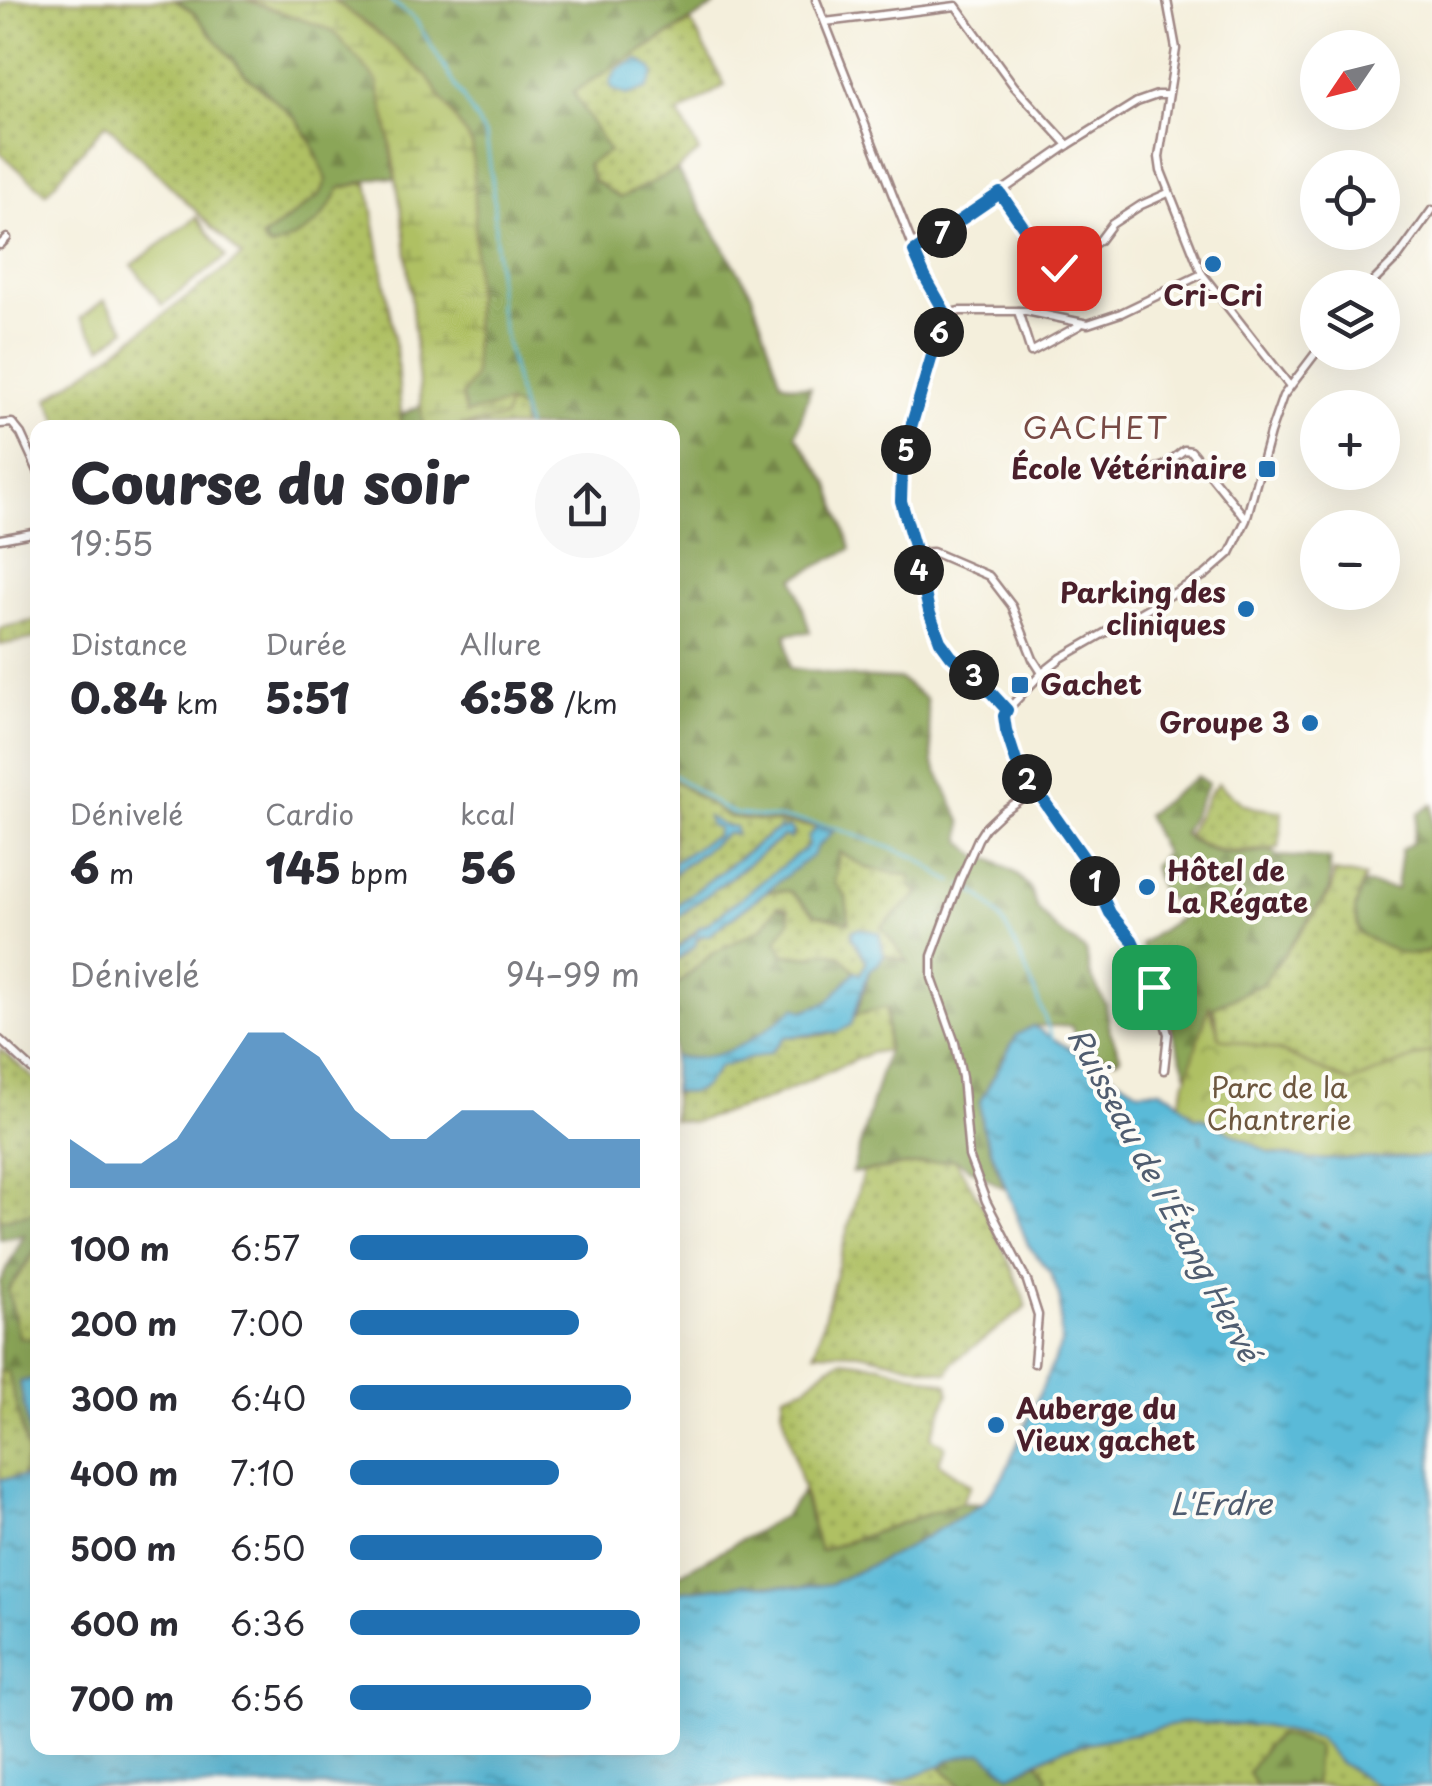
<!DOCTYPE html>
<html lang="fr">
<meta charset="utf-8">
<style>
:root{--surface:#fff;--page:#f7f7f7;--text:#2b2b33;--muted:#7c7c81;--accent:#1f6fb2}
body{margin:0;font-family:"Playpen Sans",sans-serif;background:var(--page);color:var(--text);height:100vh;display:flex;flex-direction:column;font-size:38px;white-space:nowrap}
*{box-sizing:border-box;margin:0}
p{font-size:32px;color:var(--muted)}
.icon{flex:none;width:55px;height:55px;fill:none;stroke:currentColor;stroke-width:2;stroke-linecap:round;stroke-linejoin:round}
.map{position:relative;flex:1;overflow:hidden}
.side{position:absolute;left:30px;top:420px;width:650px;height:1335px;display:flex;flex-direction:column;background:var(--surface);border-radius:20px;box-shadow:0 10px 40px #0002}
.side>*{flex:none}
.needle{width:65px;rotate:235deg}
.tools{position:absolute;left:1300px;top:30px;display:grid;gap:20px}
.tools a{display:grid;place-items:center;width:100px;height:100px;border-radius:50%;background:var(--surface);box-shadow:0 10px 40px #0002;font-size:50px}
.pin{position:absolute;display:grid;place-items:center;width:85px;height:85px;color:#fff;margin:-42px;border-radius:20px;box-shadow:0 5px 15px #0006}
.km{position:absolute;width:50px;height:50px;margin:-25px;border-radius:50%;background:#222;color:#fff;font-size:28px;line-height:50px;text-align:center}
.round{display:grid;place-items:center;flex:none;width:105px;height:105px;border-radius:52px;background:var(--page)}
.head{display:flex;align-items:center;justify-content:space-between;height:170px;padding:0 40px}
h1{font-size:55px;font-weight:800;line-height:75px}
.figures{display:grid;grid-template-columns:repeat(3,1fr);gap:15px;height:170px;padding:10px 40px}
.figures div{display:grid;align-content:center}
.figures b{font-size:42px;font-weight:800}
.figures small{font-size:28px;font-weight:400}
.figures p{font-size:28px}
.chart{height:280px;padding:20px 40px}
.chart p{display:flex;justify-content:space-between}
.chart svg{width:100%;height:180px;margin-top:10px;fill:var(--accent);opacity:.7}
ul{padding:0 40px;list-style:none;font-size:32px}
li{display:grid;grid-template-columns:160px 120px 1fr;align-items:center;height:75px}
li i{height:25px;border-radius:12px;background:var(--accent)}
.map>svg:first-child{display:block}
.grass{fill:url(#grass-dots);stroke:#7c7047;stroke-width:2.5}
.forest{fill:url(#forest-firs);stroke:#6a6242;stroke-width:2.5}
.wetland{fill:url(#wetland-marsh);stroke:#7c7047;stroke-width:2.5}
.park{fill:url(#park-crowns);stroke:#7c7047;stroke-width:2.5}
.pitch{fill:#afc063;stroke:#7c7047;stroke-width:2.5}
.water{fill:url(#water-ripples);stroke:#526c82;stroke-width:2.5}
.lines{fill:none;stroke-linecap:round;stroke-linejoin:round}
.stream{stroke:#5abad8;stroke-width:2.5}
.ferry{stroke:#505d70;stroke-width:2.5;stroke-dasharray:12 10;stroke-linecap:butt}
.minor-casing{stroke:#9f8784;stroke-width:11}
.minor{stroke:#fff;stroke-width:6}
.route-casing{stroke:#fff;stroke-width:20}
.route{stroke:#1f6fb2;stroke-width:12}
.poi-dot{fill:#1f6fb2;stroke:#fdfcf7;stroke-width:4}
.labels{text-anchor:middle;stroke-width:8;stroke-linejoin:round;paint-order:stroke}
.poi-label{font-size:28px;font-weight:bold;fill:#4a1f2b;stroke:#fdfcf7;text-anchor:end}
.park-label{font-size:28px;fill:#6d573f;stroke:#fdfcf7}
.neighbourhood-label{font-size:30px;letter-spacing:2.5px;fill:#784a45;stroke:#fdfcf7}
.water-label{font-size:30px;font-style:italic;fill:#505d70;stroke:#fdfcf7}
</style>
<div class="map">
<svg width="1432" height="1786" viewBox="0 0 1432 1786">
<defs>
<pattern id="grass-dots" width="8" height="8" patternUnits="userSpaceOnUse" patternTransform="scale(2.5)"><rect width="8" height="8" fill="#afc063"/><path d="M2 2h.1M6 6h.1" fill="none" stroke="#909b52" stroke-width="1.8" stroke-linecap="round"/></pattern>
<pattern id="forest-firs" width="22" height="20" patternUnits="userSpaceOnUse" patternTransform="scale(2.5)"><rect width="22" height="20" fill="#8ba659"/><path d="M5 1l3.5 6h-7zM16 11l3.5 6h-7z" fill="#74874a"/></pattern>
<pattern id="wetland-marsh" width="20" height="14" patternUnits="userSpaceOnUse" patternTransform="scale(2.5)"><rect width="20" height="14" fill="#afc063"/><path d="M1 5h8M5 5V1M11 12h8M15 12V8" fill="none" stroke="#909b52"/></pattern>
<pattern id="park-crowns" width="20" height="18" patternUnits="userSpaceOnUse" patternTransform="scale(2.5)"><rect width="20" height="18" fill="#afc063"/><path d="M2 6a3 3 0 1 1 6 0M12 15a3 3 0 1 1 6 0" fill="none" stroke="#909b52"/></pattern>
<pattern id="water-ripples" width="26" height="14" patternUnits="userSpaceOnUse" patternTransform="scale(2.5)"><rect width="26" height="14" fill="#5abad8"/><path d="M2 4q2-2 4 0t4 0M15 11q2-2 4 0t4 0" fill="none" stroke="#4c97af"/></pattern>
</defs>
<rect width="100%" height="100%" fill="#fdfcf7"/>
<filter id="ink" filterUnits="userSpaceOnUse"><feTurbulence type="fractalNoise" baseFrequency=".01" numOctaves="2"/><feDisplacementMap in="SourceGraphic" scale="20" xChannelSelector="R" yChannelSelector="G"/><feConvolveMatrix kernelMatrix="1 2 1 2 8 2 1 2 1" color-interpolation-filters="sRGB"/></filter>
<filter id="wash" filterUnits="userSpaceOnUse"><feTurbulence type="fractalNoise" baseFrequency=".0048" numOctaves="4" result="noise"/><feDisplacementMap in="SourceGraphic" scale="40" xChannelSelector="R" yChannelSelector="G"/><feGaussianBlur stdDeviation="2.25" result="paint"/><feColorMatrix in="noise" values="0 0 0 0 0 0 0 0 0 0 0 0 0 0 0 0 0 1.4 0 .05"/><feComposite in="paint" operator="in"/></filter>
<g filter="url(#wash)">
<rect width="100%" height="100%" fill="#f4efdc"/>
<g class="grass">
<path d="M11 0H175L193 12 245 74 296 119 311 141 327 180 321 194 262 238 270 248C311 231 319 227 340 188L368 182 396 349 402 427H61L48 399 106 358 242 256 106 123 46 193 0 153V4Z"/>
<polygon points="691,22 725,85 679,114 699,152 677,170 620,198 593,180 586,164 609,152 572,92"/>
<polygon points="508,404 522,410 522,427 458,428 503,418"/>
<polygon points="37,620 37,638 0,645 0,628"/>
<polygon points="673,780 728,817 817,827 809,837 808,846 706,925 703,925 673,951 673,921 785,836 790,839 794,834 782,830 780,827 778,831 771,833 673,908 673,874 727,833 735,834 735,827 717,826 719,829 716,837 709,839 673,863"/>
<path d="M1218 783C1246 809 1245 807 1282 811L1279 848C1245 852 1215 858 1187 835L1209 794Z"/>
<polygon points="838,852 867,868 911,876 921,894 909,963 884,955 879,934 852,937 867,962 860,975 855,971 811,957 784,954 776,940 789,921 789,909 778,906 762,928 712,954 673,988 672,963 687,953 701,936 709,935 767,891 790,891 815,914 846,897 835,883"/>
<polygon points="1334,872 1365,877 1362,884 1424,954 1432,948 1432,1051 1350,1083 1279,1051 1220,1038 1213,1007 1262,984 1332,890"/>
<path d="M887 1007V1050L870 1053 764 1101 693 1122 673 1120V1092C699 1096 705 1086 719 1067L770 1053 785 1037C809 1035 844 1040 856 1015Z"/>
<polygon points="0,1049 38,1082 37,1212 0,1220"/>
<path d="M954 1159C985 1204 1008 1256 1027 1307L953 1362 948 1373 860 1353 815 1352 863 1172Z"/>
<polygon points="37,1248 37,1333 31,1339 19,1337 8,1290"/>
<polygon points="843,1360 880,1365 948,1384 949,1393 931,1437 945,1446 939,1463 971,1485 961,1503 819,1551 782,1409 784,1394 807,1386 828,1367"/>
<polygon points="0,1371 8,1371 28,1454 22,1477 0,1479"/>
<polygon points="1188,1722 1262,1726 1318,1738 1339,1762 1378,1786 1045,1786 1048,1776 1038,1762 1064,1748"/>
<polygon points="940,1766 962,1786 885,1786"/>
</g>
<g class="forest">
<path d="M175 0H247L332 30 377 80 387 123 396 179 382 177 340 188C319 227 311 231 271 248L262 239 320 195 327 180 311 141 296 119 245 74 193 12Z"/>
<polygon points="333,0 712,0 715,6 573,92 609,152 587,164 593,180 620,198 677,170 751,292 781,382 791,385 811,387 796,435 830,485 851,549 794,578 810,632 786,634 790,668 855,677 900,679 926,699 933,763 962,823 962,841 977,856 992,860 1015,873 1029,887 1037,908 1057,930 1086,951 1090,974 1106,1005 1110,1031 1121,1057 1116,1060 1082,1048 1071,1026 1033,1026 1017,1035 980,1101 982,1126 1005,1189 954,1159 852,1173 887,1050 887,1007 856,1015 870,969 878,964 884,955 908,962 881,927 920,893 911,887 911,876 867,868 839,852 835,883 846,897 849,922 815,914 790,891 767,891 812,855 816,848 833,831 814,825 728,817 673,780 672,428 522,427 522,410 507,404 466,415 462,395 474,376 475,219 472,145 427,76 373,29"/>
<polygon points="422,405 423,427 402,427 400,415"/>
<path d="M1197 776 1208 784 1183 834C1214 859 1235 855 1273 851L1277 856 1330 859V890L1262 984 1213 1007 1219 1053 1203 1118 1141 944 1184 915C1178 903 1176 905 1167 897 1158 889 1156 877 1153 866L1164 853 1146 815Z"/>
<path d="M1432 805V948C1409 965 1380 944 1359 933L1355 910 1362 884 1396 889 1401 850 1412 843 1418 813Z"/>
<path d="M778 906 788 909 790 921 777 940 784 954 811 957 825 951 840 955 855 971 828 1002 803 1011 796 1008C761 1035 719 1067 673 1056V988L712 954 762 928Z"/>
<polygon points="37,1212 37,1248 8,1290 19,1337 31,1339 37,1333 37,1382 36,1378 20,1382 33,1454 37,1460 37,1477 34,1479 22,1477 28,1454 8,1372 0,1371 0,1282 24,1235 0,1239 0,1220"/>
<polygon points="802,1492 820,1551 961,1503 982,1504 896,1554 830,1584 801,1588 745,1584 673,1592 673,1574 681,1573 784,1516"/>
<polygon points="1279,1734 1317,1746 1314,1785 1256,1786 1248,1773 1266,1746"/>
<polygon points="982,1752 1010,1775 1038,1762 1048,1776 1045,1786 962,1786 940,1766 948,1760"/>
</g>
<polygon class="wetland" points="247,0 333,0 373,29 427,76 472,145 475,219 474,376 462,396 466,414 508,404 504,418 458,427 423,427 405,234 387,123 377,81 332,30"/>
<polygon class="park" points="1209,1006 1220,1038 1279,1051 1350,1083 1432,1051 1432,1155 1430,1157 1312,1160 1270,1153 1203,1118 1194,1117 1179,1103"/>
<g class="pitch">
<polygon points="197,217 226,257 162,305 132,265"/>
<polygon points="104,300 126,329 102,347 81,318"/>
</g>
<g class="water">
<polygon points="638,59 651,68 654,74 647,89 626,95 612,89 610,82 617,70"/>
<polygon points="708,817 723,826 735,827 736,834 727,833 673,874 673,863 709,839 716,837 718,828 710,825"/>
<polygon points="780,826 782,830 788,827 793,831 790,839 784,836 673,921 673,908 772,833 777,831"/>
<polygon points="817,827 834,831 816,848 813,855 709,935 701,936 697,939 695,946 673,963 673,951 697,932 698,928 706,925 808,846 808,837"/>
<path d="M859 928 879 933 884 955 878 964 869 970 851 1025 838 1032 785 1037 770 1053 719 1067C705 1087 700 1096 673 1092V1056C720 1067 761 1035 796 1007L803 1011 828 1002 855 971 860 974 867 962 852 937V930Z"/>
<path d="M1033 1026 1139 1091 1161 1090 1172 1095 1194 1117 1203 1118 1270 1153 1312 1160 1430 1157 1432 1155V1786H1378L1339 1762 1318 1738 1262 1726 1188 1722 1064 1748 1010 1775 982 1752 948 1760 940 1766 885 1786H785C766 1779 738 1779 719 1786H0V1479L22 1477 34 1479 37 1477 38 1748H672L673 1592 745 1584 801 1588 830 1584 896 1554 982 1504 1004 1475 1061 1344 1060 1298 1050 1273 1028 1245 982 1126 980 1101 1017 1035Z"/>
<polygon points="37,1378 38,1383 37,1460 33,1454 20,1382"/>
</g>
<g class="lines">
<g class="stream">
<polyline points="390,0 415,19 486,136 493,188 499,309 526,428"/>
<polyline points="672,774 720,807 736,814 802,821 832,827 916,857 940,875 953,882"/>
<path d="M963 886C1012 905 1033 994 1053 1039"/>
</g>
<polyline class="ferry" points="1199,1132 1201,1142 1265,1185 1298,1211 1410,1271 1432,1277"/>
</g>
</g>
<g filter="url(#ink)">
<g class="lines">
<g class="minor-casing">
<g id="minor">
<polyline points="816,0 925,277 946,314 936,343 911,427 901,472 901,501 916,553 924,593 941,641 951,656 984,685 1007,710"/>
<polyline points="1167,0 1176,49 1159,157 1161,171 1202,274 1289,385"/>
<polyline points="825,22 956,6 1014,86 1068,145"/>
<polyline points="1000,193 1047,261 1059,268 1100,240 1112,224 1141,205 1168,193"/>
<polyline points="0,245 7,238"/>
<polyline points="914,252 1068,145 1137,102 1157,95 1168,95"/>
<polyline points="1367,288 1398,257 1432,210"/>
<polyline points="1018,311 1031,352 1080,325"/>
<polyline points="946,314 960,311 1026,311 1088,324 1121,313 1202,274"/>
<polyline points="0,424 12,423 21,434 38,471"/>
<polyline points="1157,468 1164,466 1184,450 1191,451 1246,519"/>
<polyline points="34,532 38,547"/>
<polyline points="0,539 38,532"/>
<polyline points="916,553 933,552 989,576 1012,606 1033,659 1042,673"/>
<polyline points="0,1040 38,1075"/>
<path d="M1164 1070 1168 1034 1155 987 1132 940 1110 913 1086 861 1016 761C1008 746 1001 725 1007 710L1042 673 1061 658 1205 575 1230 553 1246 520 1270 433 1283 396 1318 350"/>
<polyline points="1034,1363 1038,1315 1027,1281 986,1201 969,1156 962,1077 955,1043 932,978 932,956 960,880 978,839 985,828 1003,811 1035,789"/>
</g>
</g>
<use href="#minor" class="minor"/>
</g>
</g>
<g class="lines" filter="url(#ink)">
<g class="route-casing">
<polyline id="route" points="1059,268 1047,261 1000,193 914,252 925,277 946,314 936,342 911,427 902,472 901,501 916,553 929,611 940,641 951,656 984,685 1007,710 1004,716 1006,730 1016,761 1086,861 1110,913 1132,940 1154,987"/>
</g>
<use href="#route" class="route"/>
</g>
<g class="poi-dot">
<circle cx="1213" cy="264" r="10"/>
<rect x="1257" y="459" width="20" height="20" rx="5"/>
<circle cx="1246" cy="609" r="10"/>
<rect x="1010" y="675" width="20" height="20" rx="5"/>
<circle cx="1310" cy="723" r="10"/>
<circle cx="1147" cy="887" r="10"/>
<circle cx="996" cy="1425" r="10"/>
</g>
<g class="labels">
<g class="poi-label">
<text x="1213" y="306" text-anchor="middle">Cri-Cri</text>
<text x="1247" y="479">École Vétérinaire</text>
<text x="1226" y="603">Parking des<tspan x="1226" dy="32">cliniques</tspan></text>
<text x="1040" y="695" text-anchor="start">Gachet</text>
<text x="1290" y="733">Groupe 3</text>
<text x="1167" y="881" text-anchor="start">Hôtel de<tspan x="1167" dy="32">La Régate</tspan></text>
<text x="1016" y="1419" text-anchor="start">Auberge du<tspan x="1016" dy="32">Vieux gachet</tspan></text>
</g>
<g class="park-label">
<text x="1279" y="1098">Parc de la<tspan x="1279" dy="32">Chantrerie</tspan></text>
</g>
<g class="neighbourhood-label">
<text x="1096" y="439">GACHET</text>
</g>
<g class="water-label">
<text transform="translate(1163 1195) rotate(62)" y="10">Ruisseau de l'Étang Hervé</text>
<text x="1221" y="1515">L'Erdre</text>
</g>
</g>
</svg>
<div class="tools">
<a><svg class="needle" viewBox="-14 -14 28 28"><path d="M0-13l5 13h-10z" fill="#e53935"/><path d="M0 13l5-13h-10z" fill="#7c7c81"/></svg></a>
<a><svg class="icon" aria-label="locate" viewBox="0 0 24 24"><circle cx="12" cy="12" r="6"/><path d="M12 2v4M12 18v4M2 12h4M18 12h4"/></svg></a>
<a><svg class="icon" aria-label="layers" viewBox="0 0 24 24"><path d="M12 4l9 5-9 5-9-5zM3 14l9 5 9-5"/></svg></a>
<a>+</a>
<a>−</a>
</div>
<div class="pin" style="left:1154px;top:987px;background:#1e9e55"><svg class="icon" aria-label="arrive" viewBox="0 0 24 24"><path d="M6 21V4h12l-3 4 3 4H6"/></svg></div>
<div class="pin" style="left:1059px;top:268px;background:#d93025"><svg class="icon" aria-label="check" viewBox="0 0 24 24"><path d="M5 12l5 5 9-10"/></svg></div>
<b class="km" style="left:1095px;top:881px">1</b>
<b class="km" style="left:1027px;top:779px">2</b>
<b class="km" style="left:974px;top:675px">3</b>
<b class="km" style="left:919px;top:570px">4</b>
<b class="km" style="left:906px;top:450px">5</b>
<b class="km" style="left:939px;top:332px">6</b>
<b class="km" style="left:942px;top:233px">7</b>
<section class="side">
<div class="head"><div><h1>Course du soir</h1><p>19:55</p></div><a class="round"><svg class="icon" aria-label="share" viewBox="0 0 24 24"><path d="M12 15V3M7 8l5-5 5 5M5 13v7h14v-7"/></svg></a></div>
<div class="figures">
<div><p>Distance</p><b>0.84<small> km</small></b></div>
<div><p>Durée</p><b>5:51</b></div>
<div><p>Allure</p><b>6:58<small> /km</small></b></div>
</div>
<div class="figures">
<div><p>Dénivelé</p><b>6<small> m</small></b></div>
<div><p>Cardio</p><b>145<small> bpm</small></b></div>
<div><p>kcal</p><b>56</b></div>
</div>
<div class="chart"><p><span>Dénivelé</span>94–99 m</p>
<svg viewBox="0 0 160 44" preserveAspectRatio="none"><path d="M0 44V32L10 38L20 38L30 32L40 19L50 6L60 6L70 12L80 25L90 32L100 32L110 25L120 25L130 25L140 32L150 32L160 32V44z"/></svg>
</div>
<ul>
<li><b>100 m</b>6:57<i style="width:82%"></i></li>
<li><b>200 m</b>7:00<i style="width:79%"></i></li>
<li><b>300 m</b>6:40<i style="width:97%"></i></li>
<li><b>400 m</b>7:10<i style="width:72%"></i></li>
<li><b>500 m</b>6:50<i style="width:87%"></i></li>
<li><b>600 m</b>6:36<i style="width:100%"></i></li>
<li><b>700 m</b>6:56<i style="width:83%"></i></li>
</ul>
</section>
</div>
